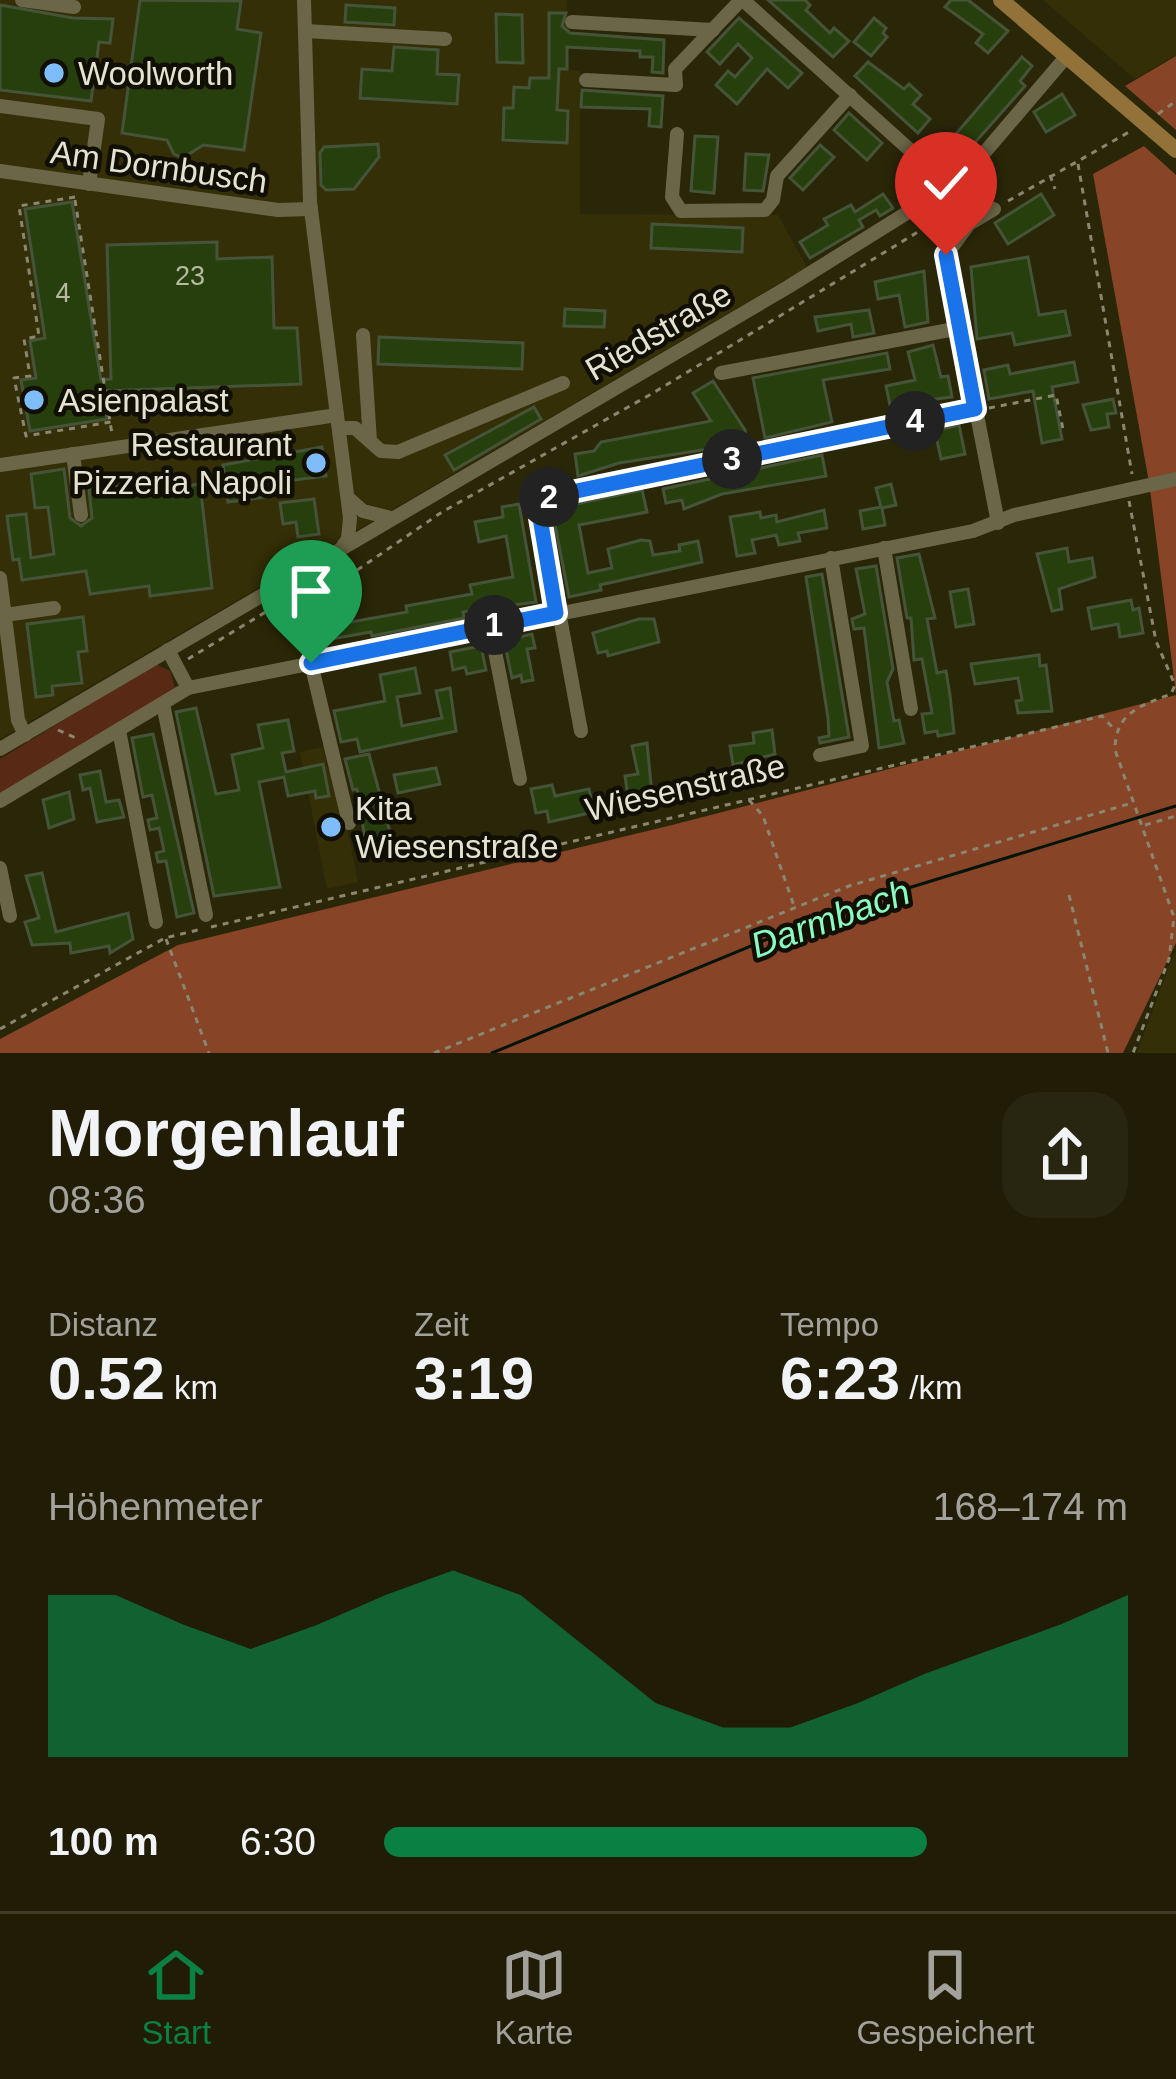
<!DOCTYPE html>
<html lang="de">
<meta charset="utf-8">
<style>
:root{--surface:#201c06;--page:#282510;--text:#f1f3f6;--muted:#a2a19b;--line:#3d3a28;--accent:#0b8043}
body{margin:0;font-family:Arial,sans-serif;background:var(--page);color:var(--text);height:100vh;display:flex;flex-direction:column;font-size:45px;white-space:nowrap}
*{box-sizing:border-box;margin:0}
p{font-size:39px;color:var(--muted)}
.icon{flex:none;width:66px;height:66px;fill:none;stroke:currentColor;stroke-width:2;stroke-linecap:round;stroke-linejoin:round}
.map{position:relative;height:1053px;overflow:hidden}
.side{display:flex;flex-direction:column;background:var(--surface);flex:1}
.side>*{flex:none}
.pin{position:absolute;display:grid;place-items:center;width:102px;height:102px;color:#fff;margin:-123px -51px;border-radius:50% 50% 50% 0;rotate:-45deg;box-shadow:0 0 12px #0007}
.pin .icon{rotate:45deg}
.km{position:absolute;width:60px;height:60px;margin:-30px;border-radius:50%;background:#222;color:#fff;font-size:33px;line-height:60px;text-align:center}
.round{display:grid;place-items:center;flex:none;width:126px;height:126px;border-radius:36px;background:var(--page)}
.head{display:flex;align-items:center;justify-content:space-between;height:204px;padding:0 48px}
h1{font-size:66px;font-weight:700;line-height:90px}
.figures{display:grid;grid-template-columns:repeat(3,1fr);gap:18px;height:204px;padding:12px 48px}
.figures div{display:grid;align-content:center}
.figures b{font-size:60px;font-weight:700}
.figures small{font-size:33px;font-weight:400}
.figures p{font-size:33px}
.chart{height:336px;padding:24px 48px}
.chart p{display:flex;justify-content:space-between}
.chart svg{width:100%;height:216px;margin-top:12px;fill:var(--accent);opacity:.7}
ul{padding:0 48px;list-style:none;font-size:39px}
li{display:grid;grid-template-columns:192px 144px 1fr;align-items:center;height:90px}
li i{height:30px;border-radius:15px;background:var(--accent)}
.menu{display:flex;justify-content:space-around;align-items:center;height:168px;border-top:3px solid var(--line);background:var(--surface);font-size:33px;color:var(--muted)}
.menu a{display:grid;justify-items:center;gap:6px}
.menu .selected{color:var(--accent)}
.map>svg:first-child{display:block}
.built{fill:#342f07}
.green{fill:#582a16}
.forest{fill:#874426}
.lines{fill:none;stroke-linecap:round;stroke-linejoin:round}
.stream{stroke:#001409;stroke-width:3}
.building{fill:#273f0c;stroke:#455439;stroke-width:3}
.path{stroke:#89876f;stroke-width:3;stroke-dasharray:6 6;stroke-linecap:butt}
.minor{stroke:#6a6647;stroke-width:14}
.major{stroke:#927239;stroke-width:16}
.route-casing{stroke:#fff;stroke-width:24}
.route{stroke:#1a73e8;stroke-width:15}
.poi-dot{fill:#7fbdfa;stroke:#110f04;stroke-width:4.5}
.labels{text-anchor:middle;stroke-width:9;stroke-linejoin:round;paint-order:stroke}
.number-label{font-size:27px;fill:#b5baa0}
.poi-label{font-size:33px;fill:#e4e3d1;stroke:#110f04;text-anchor:start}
.street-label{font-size:33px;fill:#e4e3d1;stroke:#110f04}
.water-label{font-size:36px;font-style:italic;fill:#89fbc3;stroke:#110f04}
</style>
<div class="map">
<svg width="1176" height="1053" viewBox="0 0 1176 1053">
<rect width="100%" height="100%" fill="#2a2608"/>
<g class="built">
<polygon points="0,0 567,0 568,70 580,71 580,214 778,215 807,267 0,739"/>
<polygon points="1043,0 1176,0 1176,55 1135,79"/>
<polygon points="323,747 328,769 336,771 358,882 327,889 300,752"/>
<polygon points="1176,951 1176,1053 1137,1053 1171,961"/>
</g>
<polygon class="green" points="156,664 170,671 175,688 0,795 0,759"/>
<g class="forest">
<polygon points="1176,56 1176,130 1125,86"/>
<polygon points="1144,146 1176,175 1176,694 1149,482 1093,174"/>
<polygon points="1176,695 1176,943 1123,1053 0,1053 0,1039 178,945 672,825"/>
</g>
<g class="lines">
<polyline class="stream" points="492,1053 843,908 1176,806"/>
</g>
<g class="building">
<polygon points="140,0 241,1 237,29 261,33 244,150 203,145 183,158 174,154 167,140 122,133"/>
<polygon points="768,0 805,0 810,5 806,10 830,33 834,28 849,41 833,57"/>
<polygon points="951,0 968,0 1008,31 988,53 976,43 983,34 945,7"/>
<polygon points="0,5 73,18 113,19 110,43 99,42 91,101 0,90"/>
<polygon points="346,5 395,8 394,25 345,22"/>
<polygon points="549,13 566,13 562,26 570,33 664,40 663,73 652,72 653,57 640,57 640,51 567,47 567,69 559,69 557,110 568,111 567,143 503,140 504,108 513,108 514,87 529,88 530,78 549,78"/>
<polygon points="496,14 522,15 523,63 497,62"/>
<polygon points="739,18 802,73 788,88 767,69 737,104 716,85 728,71 735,77 752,58 738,44 720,64 707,52"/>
<polygon points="874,18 886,28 883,33 887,37 871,56 854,42"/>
<polygon points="394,47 438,50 437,74 459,75 457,104 360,98 362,69 392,71"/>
<polygon points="1022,57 1032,66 1020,81 1025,86 964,155 949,142"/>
<polygon points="868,62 904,89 909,84 921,95 913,104 930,119 918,133 855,76"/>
<polygon points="582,90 663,96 661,127 649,126 650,109 581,107"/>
<polygon points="1062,94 1075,115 1046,132 1034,112"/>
<polygon points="849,113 882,143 867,160 834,130"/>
<polygon points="695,136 718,137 714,193 691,191"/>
<polygon points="378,144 379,157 354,189 326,190 321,185 320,153 324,147"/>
<polygon points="820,145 834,157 803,190 790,178"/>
<polygon points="746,154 769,155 763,191 744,190"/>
<polygon points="883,194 893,208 880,216 876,210 859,220 863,227 810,258 800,242 828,225 824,219 851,205 855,212"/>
<polygon points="1041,194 1054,215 1008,244 995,223"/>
<polygon points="72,202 101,380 111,379 107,245 217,242 217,259 272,257 274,328 297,328 301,384 103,391 107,419 30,431 21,380 36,378 30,341 45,338 25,209"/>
<polygon points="652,224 743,228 742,252 651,248"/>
<polygon points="1028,257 1039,315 1065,311 1070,335 1015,345 1012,333 977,339 971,267"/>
<polygon points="924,271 928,322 905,327 899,295 878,299 875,282"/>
<polygon points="565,309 605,311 604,327 564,326"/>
<polygon points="869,310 874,333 853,337 851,324 818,331 815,317"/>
<polygon points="379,337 523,343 522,369 378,364"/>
<polygon points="933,345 941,377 948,376 952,397 890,405 886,386 915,380 908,352"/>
<polygon points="887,353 890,369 823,380 832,422 765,438 753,378"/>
<polygon points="1074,362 1078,382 1052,387 1062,439 1042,443 1033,391 989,399 984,370 1008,365 1010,374"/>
<polygon points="713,381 745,430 747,443 619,463 578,476 575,454 594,451 601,442 711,421 693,393"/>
<polygon points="1113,399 1116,413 1107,414 1109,427 1091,430 1083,405"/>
<polygon points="534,407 541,419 454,470 445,455"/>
<polygon points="959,425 965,454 941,459 935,431"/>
<polygon points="322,447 326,476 263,484 265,497 228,502 223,465"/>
<polygon points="822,455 826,476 722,494 684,509 682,500 666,503 663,489"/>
<polygon points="64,469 70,518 81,526 92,518 88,479 113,476 115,487 133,484 134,493 200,484 212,588 150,596 149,586 90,594 86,571 22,580 19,559 13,560 7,516 26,514 31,558 54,554 48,507 35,508 31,474"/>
<polygon points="891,484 896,505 882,508 885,525 863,529 860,511 881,507 876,488"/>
<polygon points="642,490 647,512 579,525 588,573 612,568 608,549 641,540 650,541 653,555 680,551 679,545 698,541 702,562 600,585 601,590 569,597 552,509"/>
<polygon points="314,499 319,534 298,537 296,522 283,524 280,503"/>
<polygon points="519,504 536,602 463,612 464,618 372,636 371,632 331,639 327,615 338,614 339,619 351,617 351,622 407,612 406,606 472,594 470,585 513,577 506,536 479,542 475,522 503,517 502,507"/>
<polygon points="824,510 827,528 798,533 800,541 779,545 776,535 752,540 755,553 737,556 730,517 760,512 761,518 776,515 777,522"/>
<polygon points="1067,548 1069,562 1092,558 1095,577 1059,589 1062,609 1052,611 1037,554"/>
<polygon points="919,554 935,618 927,619 937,673 946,671 950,695 954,733 938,736 937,731 925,733 922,714 932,713 922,659 914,660 911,618 907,618 897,558"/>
<polygon points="876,566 893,669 887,682 894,721 899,720 904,743 879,748 864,628 854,629 852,619 865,614 856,569"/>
<polygon points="822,574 849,737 820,743 819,738 829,736 828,718 806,577"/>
<polygon points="968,589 974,624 956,627 950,592"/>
<polygon points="1131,600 1133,610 1139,608 1143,633 1120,637 1118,624 1092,629 1088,608"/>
<polygon points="83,617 87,651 78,652 82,683 52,686 53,695 36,697 27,624"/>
<polygon points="639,619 654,619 659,642 608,656 607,651 598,653 593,633"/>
<polygon points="532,634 535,648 527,649 533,680 522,682 521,675 512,678 504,641"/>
<polygon points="481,646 486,670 467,674 465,667 453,670 450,652"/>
<polygon points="1039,655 1040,666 1046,665 1052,711 1018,713 1016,701 1022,700 1018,678 975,684 971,664"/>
<polygon points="415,668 420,693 397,697 402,726 442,718 436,691 450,688 456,731 360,752 357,739 341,742 334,711 385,701 380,675"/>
<polygon points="196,708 216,794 239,790 232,755 263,748 258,725 288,720 294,751 282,753 286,772 323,764 329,796 316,798 315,791 288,796 284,777 259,782 280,887 214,896 176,712"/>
<polygon points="772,730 775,754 733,765 730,746 754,743 753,733"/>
<polygon points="153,734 194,913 177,917 166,861 158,862 156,853 164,851 159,828 150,830 148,820 157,818 152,795 143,797 132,738"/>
<polygon points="647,743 652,794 628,797 625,776 638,774 632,746"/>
<polygon points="369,754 394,847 367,852 357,789 353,790 345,759"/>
<polygon points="436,768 440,784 398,793 394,775"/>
<polygon points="100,771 106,802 119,800 124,817 97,822 90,788 83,790 80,775"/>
<polygon points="552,785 555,796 589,789 594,812 549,822 547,811 536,813 531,789"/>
<polygon points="69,792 74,819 49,828 43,800"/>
<polygon points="42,873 56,932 128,913 133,939 110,953 109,946 71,953 70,943 32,945 25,922 39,918 26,876"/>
</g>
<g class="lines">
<g class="path">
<polyline points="1158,114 1176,101"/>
<polyline points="1078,164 1132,474"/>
<polyline points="1050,175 1055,189"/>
<polyline points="75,197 19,206 39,336 24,339 30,376 14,378 26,436 111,422"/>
<polyline points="75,200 112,434"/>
<polyline points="1008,201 1129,132"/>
<polyline points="989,408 1056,395 1064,434"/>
<path d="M1129 501 1156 641 1175 685 1171 694C1140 706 1115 713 1115 750L1174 917 1169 959 1133 1053"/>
<polyline points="188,659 297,593 353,573 442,512 653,393 959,207 977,205"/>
<polyline points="58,730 76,738"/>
<polyline points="749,800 763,816 794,906"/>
<polyline points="1145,825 1176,816"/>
<polyline points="1069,895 1108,1053"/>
<polyline points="211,927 1102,716 1115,730"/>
<polyline points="166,939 209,1053"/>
<polyline points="0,1029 165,938 202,929"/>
<polyline points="434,1053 849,886 1132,803"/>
</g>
<g class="minor">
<polyline points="22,0 74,7"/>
<polyline points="304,0 310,202 350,518 348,539 341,549"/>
<polyline points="743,0 950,186"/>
<polyline points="572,22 713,30"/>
<polyline points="305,31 445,39"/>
<polyline points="586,80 676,85 675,69 741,0"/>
<polyline points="0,106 98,119 89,184"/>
<polyline points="677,134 672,197 681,211 765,210 773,200 777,176 850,95"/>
<polyline points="0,171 278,210 311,209"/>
<polyline points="994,209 969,224 946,255 998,523"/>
<polyline points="363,335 370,441"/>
<polyline points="721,373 960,328"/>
<polyline points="339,428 355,428 381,451 398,452 563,383"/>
<polyline points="73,454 81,515"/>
<polyline points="0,465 337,415"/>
<polyline points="348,498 363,511 391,518"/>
<polyline points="884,548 911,709"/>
<polyline points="0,578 18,720 25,735"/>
<polyline points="559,612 581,731"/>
<polyline points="556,613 538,516 543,499 975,409"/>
<polyline points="5,615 54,608"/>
<polyline points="490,626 520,779"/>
<polyline points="168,650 188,688"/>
<polyline points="311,663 349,823"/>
<polyline points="163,704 206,915"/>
<polyline points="119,730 156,922"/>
<polyline points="0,749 788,287 950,186 973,166 1066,57"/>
<polyline points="820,755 862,746 831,558"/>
<polyline points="0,801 188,688 973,531 1014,515 1176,479"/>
<polyline points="0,868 10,916"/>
</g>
<polyline class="major" points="1001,0 1176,150"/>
</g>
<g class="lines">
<g class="route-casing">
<polyline id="route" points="311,663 556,613 538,506 552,496 975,409 946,255"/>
</g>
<use href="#route" class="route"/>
</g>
<g class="poi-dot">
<circle cx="54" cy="73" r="12"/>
<circle cx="34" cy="400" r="12"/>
<circle cx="316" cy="463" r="12"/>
<circle cx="331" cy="827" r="12"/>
</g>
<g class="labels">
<g class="number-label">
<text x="190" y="285">23</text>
<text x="63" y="302">4</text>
</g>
<g class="poi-label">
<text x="78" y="85">Woolworth</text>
<text x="58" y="412">Asienpalast</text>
<text x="292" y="456" text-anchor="end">Restaurant<tspan x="292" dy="38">Pizzeria Napoli</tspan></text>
<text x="355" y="820">Kita<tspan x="355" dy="38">Wiesenstraße</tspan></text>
</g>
<g class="street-label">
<text transform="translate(159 166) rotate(8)" y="12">Am Dornbusch</text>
<text transform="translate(658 331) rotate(-30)" y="12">Riedstraße</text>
<text transform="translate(685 787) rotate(-13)" y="12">Wiesenstraße</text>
</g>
<g class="water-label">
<text transform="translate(830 918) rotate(-20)" y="13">Darmbach</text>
</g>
</g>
</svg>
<div class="pin" style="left:311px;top:663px;background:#1e9e55"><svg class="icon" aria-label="arrive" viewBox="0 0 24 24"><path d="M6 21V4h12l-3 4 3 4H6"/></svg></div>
<div class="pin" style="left:946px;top:255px;background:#d93025"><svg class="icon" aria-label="check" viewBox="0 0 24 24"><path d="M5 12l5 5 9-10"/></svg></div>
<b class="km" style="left:494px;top:625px">1</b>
<b class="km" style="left:549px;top:497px">2</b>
<b class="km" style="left:732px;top:459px">3</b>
<b class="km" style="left:915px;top:421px">4</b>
</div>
<section class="side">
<div class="head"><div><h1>Morgenlauf</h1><p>08:36</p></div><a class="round"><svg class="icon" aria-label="share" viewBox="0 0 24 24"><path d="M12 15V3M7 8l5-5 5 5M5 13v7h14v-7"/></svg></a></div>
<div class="figures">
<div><p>Distanz</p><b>0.52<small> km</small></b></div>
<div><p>Zeit</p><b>3:19</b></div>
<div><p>Tempo</p><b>6:23<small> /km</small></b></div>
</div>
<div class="chart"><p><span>Höhenmeter</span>168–174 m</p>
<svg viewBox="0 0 160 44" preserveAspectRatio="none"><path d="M0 44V11L10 11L20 17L30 22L40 17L50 11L60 6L70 11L80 22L90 33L100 38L110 38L120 33L130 27L140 22L150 17L160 11V44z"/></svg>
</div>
<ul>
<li><b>100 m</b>6:30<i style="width:73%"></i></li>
</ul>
</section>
<nav class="menu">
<a class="selected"><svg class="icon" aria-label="home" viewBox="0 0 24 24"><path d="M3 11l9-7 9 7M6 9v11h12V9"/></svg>Start</a>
<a><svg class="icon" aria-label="map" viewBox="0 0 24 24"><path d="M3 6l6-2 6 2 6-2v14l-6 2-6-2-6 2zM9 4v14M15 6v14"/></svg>Karte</a>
<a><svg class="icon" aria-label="saved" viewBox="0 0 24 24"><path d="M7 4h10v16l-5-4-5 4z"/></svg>Gespeichert</a>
</nav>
